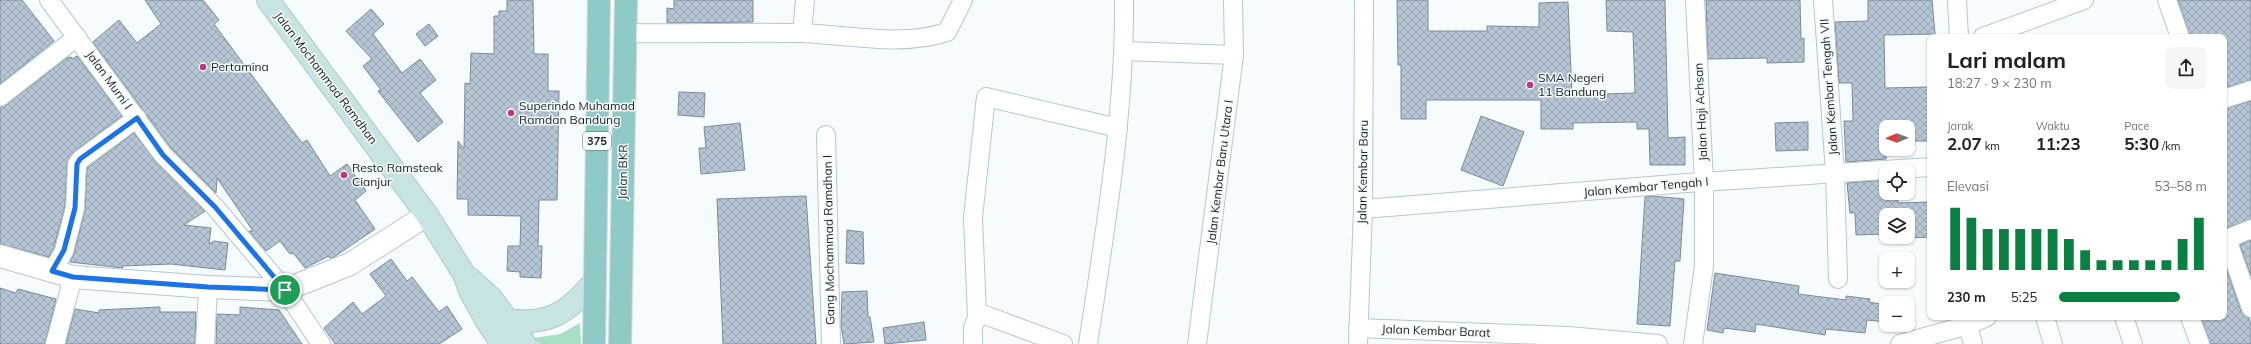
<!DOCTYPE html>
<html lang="id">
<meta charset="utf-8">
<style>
:root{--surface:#fff;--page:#f6f6f6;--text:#202124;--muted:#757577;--accent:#0b8043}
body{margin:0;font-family:Mulish,sans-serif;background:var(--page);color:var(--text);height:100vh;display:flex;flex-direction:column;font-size:15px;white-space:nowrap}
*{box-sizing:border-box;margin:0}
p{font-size:13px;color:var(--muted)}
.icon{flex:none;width:22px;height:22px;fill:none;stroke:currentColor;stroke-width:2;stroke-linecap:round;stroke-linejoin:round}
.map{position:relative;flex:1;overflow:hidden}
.panel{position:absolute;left:1927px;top:34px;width:300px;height:286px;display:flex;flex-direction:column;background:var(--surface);border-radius:8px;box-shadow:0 1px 3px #0004}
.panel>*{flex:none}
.needle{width:26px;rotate:269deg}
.fabs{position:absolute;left:1879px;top:120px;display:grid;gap:8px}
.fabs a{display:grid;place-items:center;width:36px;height:36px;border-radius:8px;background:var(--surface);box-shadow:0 1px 3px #0004;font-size:20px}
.pin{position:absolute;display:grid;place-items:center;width:34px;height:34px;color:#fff;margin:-17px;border:2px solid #fff;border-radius:50%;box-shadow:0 1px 4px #0007}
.round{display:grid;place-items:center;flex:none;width:42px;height:42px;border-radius:8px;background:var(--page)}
.head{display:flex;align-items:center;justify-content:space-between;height:68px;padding:0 20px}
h1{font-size:22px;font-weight:700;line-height:30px}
.figures{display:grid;grid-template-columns:repeat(3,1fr);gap:6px;height:68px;padding:4px 20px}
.figures div{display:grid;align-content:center}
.figures b{font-size:17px;font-weight:700}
.figures small{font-size:11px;font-weight:400}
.figures p{font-size:11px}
.chart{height:112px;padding:8px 20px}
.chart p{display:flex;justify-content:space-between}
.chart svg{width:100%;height:72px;margin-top:4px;stroke:var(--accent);stroke-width:6}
ul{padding:0 20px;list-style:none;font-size:13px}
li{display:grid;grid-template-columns:64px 48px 1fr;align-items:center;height:30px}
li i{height:10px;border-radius:5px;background:var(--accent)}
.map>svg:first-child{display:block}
.park{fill:#a6dfc3}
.building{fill:url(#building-cross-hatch);stroke:#7b8a98}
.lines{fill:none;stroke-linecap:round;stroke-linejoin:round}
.minor-casing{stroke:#b1c9d0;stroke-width:20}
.tertiary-casing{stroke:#b1c9d0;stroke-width:24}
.secondary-casing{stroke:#b1c9d0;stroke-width:24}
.primary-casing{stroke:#d5d7d7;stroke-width:24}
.minor{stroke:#fff;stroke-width:18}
.tertiary{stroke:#fff;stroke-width:22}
.secondary{stroke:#c7e4e3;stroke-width:22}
.primary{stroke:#8fcac7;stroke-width:22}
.route-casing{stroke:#fff;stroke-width:8}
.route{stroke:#1a73e8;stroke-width:5}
.poi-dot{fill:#c03875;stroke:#f6fbfd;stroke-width:1.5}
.labels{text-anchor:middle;stroke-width:3;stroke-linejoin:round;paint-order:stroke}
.shield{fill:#f6fbfd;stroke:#5a6264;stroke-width:1}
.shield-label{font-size:11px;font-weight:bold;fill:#172023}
.poi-label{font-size:12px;fill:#172023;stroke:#f6fbfd;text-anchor:start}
.street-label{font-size:12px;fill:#172023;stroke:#f6fbfd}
</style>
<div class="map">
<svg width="2251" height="344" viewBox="0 0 2251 344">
<defs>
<pattern id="building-cross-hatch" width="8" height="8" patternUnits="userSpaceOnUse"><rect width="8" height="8" fill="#b5c5d4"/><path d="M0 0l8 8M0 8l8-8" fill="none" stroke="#9ba9b6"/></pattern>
</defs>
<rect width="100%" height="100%" fill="#f6fbfd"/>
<polygon class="park" points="580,323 581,344 539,344 534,338 560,334"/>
<g class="building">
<polygon points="0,0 22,0 54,41 0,84"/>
<polygon points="145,0 203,0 219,20 214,24 302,143 307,140 330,176 347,164 366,191 355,200 375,229 334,257 330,258 329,256 305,268 294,254 289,253 280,241 266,251 249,231 253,231 217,178 216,193 171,148 93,42 119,20 137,43 161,24"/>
<polygon points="507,0 533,0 534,54 548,54 548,91 559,91 557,200 539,200 538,246 542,246 541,278 520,277 520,272 507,271 508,246 520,246 521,216 468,215 468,199 457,199 458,141 464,149 465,83 470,84 471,53 494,54 494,16 499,16 499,11 507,11"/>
<polygon points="674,0 753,0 753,22 667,23 667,8 674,9"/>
<polygon points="1397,0 1428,0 1428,31 1487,31 1487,26 1539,27 1539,3 1568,2 1572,95 1635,93 1633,32 1607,31 1606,0 1665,0 1668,138 1685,137 1685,165 1650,165 1649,129 1637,129 1637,122 1573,123 1573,129 1541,129 1541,100 1426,100 1426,119 1401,119 1401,65 1398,65"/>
<polygon points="1706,0 1800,0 1801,39 1804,38 1804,62 1767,63 1767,58 1708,59"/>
<polygon points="1868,0 1932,0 1935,34 1884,35 1885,88 1930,87 1930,141 1908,141 1908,127 1886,127 1886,149 1893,150 1886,150 1886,159 1846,162 1844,121 1853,121 1852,83 1839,83 1835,22 1868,21"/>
<polygon points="2178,0 2251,0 2251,80 2224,88 2224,37 2190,37"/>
<polygon points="371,9 384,24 373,34 402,73 420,59 436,80 420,93 443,122 418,142 378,91 381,90 363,66 372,59 346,31"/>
<polygon points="429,24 438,36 425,46 416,34"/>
<polygon points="77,56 122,116 75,151 69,158 67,164 65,206 54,247 49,257 0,244 0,107 6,105 67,58 71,57 72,59"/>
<polygon points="679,92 705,93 704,117 678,115"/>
<polygon points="2251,101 2251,219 2226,228 2224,222 2224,109"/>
<polygon points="1481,116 1524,132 1503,186 1461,170"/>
<polygon points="1808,122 1808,150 1776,151 1775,123"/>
<polygon points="740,123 745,170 701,174 699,148 706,148 704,127"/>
<polygon points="134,133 156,162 205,211 184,225 211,228 209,244 214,241 228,243 225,270 171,264 122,266 123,268 70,262 74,254 85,210 87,168"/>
<polygon points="1886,180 1886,193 1897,193 1898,203 1930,202 1930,237 1909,238 1908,215 1886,215 1886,234 1856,235 1855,213 1850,213 1847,183"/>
<polygon points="806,196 816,344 723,344 717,199"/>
<polygon points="1652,196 1684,199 1680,261 1675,261 1670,326 1637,324 1645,197"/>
<polygon points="847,230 863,232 864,264 846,263"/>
<polygon points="2251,240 2251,276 2240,245"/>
<polygon points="391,259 407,281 412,277 439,312 447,306 462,329 439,344 335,344 324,328 353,302 362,314 386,296 370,274"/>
<polygon points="2224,262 2241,311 2249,318 2251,325 2251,344 2210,344 2201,317 2224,317"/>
<polygon points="1715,273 1799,286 1798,294 1846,300 1846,296 1870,299 1869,302 1886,305 1886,322 1867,320 1865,333 1826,329 1825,335 1756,324 1755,332 1724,328 1723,333 1707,330"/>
<polygon points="0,288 16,293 18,289 56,299 45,344 0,344"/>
<polygon points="867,291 868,317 870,317 874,342 844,344 841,325 842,292"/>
<polygon points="160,307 160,312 196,312 195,344 66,344 75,309 99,313 99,310"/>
<polygon points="240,307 279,310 302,344 216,344 217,314 240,315"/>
<polygon points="924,322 926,340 885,344 883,328"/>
</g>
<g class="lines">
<g class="minor-casing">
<g id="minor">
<polyline points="49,0 163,155 215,207 285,290 321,344"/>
<polyline points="1823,0 1835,173 1838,279"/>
<polyline points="1957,0 1959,37"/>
<polyline points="2167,0 2180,37"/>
<path d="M626 33C685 34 744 32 802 33 850 35 902 47 947 32L963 0"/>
<polyline points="802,33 805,0"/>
<polyline points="1983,37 2084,0"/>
<polyline points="1125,51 1234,55"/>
<polyline points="0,97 77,37"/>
<polyline points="2224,99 2251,90"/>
<polyline points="826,135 831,344"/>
<polyline points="1363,209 1687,183 1930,167"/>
<polyline points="2227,239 2251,308"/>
<polyline points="2224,240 2251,229"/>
<polyline points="53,271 64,251 75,208 77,164 81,159 137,118"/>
<polyline points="977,317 985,315 1063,344"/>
<polyline points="2045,317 2053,344"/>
<polyline points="2124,317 2133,344"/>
<polyline points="2190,317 2200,344"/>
<polyline points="1968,325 1973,344"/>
<polyline points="1358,328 1568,336 1658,344"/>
<polyline points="55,344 73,277"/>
<polyline points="205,344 208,287"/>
<polyline points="973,344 973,328 977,317 973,217 986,97 1118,128"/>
<path d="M1088 344C1105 230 1125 115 1124 0"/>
<polyline points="1197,344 1234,55 1233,0"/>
<polyline points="1358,344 1363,209 1364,0"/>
<polyline points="1693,344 1704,266 1704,182 1695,0"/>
<polyline points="1900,344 1968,325 1987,317"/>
</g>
</g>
<g class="tertiary-casing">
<polyline id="tertiary" points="0,256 73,277 208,287 285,290 350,264 427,215"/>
</g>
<g class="secondary-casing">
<g id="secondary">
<polyline points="268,0 427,215 464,274 470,291 486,320 502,344"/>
<polyline points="470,279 491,298 525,344"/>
<path d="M507 320C550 326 568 312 594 282"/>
</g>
</g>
<g class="primary-casing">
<g id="primary">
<polyline points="594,344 599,0"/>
<polyline points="620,344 626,0"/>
</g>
</g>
<use href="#minor" class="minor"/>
<use href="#tertiary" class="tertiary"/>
<use href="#secondary" class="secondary"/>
<use href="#primary" class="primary"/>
</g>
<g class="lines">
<g class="route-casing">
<polygon id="route" points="137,118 163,155 215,207 285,290 208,287 73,277 52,271 64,250 75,208 77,164 80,159"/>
</g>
<use href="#route" class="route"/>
</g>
<g class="poi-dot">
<circle cx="203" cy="67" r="4"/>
<circle cx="1530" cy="85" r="4"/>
<circle cx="511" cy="113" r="4"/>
<circle cx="344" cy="175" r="4"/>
</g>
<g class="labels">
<rect class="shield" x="583" y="132" width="28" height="18" rx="3"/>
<g class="shield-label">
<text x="597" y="145">375</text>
</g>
<g class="poi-label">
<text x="211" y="71">Pertamina</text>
<text x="1538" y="82">SMA Negeri<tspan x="1538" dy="14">11 Bandung</tspan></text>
<text x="519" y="110">Superindo Muhamad<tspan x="519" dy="14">Ramdan Bandung</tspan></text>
<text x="352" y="172">Resto Ramsteak<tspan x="352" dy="14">Cianjur</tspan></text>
</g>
<g class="street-label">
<text transform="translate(326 78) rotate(53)" y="4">Jalan Mochammad Ramdhan</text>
<text transform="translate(109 80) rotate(54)" y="4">Jalan Murni I</text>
<text transform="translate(1829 87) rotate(-94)" y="4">Jalan Kembar Tengah VII</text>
<text transform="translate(1701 112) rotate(-93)" y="4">Jalan Haji Achsan</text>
<text transform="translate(623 172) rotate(-89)" y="4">Jalan BKR</text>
<text transform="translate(1220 172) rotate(-83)" y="4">Jalan Kembar Baru Utara I</text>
<text transform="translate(1363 172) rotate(-89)" y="4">Jalan Kembar Baru</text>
<text transform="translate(1646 187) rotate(-5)" y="4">Jalan Kembar Tengah I</text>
<text transform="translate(829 240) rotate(-91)" y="4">Gang Mochammad Ramdhan I</text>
<text transform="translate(1436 331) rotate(2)" y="4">Jalan Kembar Barat</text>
</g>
</g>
</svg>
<div class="fabs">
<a><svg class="needle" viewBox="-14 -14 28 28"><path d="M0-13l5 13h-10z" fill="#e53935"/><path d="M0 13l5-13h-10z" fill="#757577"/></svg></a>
<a><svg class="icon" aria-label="locate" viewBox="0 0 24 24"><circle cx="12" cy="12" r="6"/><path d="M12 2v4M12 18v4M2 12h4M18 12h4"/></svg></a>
<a><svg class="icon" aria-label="layers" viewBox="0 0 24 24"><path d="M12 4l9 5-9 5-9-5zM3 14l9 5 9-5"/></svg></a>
<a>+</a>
<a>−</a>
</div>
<div class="pin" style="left:285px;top:290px;background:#1e9e55"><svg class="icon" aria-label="arrive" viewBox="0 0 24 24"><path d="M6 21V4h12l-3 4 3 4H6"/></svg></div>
<section class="panel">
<div class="head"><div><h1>Lari malam</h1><p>18:27 · 9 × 230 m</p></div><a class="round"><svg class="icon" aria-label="share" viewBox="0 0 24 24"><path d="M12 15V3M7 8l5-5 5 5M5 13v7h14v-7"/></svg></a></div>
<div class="figures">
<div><p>Jarak</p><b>2.07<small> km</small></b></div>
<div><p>Waktu</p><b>11:23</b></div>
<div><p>Pace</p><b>5:30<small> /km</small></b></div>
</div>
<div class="chart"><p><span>Elevasi</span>53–58 m</p>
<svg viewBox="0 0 160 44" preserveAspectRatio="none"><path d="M5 44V6M15 44V12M25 44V19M35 44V19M45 44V19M55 44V19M65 44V19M75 44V25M85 44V32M95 44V38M105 44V38M115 44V38M125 44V38M135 44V38M145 44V25M155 44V12"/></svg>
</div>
<ul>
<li><b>230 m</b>5:25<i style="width:82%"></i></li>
</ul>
</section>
</div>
